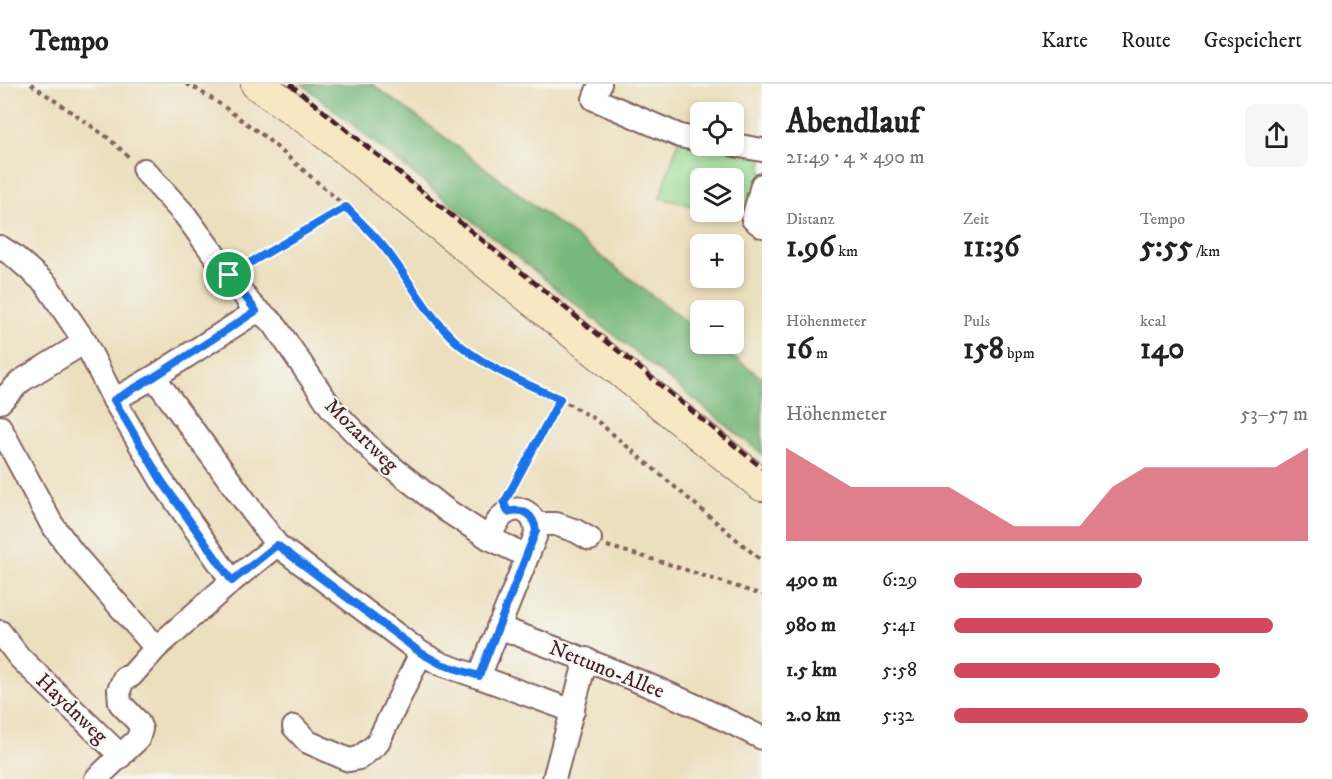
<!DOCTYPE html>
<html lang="de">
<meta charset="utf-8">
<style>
:root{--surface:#fff;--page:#f6f6f6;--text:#222;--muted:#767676;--line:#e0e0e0;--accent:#d1495b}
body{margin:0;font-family:"IM FELL DW Pica",serif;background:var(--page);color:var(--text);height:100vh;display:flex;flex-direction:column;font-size:22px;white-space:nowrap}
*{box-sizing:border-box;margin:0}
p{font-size:20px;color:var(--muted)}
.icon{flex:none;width:33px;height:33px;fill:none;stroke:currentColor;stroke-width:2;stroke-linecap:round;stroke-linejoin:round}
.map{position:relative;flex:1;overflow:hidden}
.panel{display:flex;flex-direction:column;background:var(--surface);width:570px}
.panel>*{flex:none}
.fabs{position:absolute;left:690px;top:18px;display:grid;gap:12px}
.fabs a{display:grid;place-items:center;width:54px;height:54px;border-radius:9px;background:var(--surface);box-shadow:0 3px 9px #0003;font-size:30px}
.pin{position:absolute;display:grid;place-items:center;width:51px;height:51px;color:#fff;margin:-26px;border:3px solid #fff;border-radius:50%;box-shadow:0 2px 6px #0007}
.round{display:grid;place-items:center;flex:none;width:63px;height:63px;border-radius:9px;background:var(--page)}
.overview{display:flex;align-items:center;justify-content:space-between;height:102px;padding:0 24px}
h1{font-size:33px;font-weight:700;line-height:45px}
.metrics{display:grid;grid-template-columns:repeat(3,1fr);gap:9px;height:102px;padding:6px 24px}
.metrics div{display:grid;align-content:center}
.metrics b{font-size:30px;font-weight:700}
.metrics small{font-size:16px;font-weight:400}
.metrics p{font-size:16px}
.chart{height:168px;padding:12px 24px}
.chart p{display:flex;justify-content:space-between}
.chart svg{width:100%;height:108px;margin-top:6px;fill:var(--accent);opacity:.7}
ul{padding:0 24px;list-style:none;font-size:20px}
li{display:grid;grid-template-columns:96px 72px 1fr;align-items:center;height:45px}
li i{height:15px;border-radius:8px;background:var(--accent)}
header{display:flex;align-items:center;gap:36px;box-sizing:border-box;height:84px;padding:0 30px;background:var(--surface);border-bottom:2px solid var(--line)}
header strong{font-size:28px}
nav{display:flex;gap:33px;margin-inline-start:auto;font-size:21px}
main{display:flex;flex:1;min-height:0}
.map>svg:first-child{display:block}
.green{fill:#96d88f;stroke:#707c5d;stroke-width:1.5}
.forest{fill:#78b87a;stroke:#616c52;stroke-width:1.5}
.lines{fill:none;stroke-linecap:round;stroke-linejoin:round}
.street-casing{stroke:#83625e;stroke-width:26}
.secondary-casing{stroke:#83625e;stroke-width:34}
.path{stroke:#83625e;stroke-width:4;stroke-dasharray:4.5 4.5;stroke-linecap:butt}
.street{stroke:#fff;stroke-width:22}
.secondary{stroke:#f7e8c3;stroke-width:32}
.rail{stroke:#4a1f2b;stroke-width:4.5;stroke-dasharray:9 4.5;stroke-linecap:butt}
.route-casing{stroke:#fff;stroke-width:12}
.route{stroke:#1a73e8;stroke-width:8}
.labels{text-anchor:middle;stroke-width:4.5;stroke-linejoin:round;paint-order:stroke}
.street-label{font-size:21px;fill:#4a1f2b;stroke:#f6f6f2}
</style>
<header>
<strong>Tempo</strong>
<nav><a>Karte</a><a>Route</a><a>Gespeichert</a></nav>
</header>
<main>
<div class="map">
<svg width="762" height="695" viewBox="0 0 762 695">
<rect width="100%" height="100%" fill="#f6f6f2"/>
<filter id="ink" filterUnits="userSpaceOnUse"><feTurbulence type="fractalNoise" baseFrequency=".0167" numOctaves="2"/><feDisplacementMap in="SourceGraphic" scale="12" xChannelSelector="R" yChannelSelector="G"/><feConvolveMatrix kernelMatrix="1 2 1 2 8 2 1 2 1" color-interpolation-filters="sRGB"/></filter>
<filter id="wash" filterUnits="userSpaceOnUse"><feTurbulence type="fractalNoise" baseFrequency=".008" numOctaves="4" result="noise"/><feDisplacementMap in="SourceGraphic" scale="24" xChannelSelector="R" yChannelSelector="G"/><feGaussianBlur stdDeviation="1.35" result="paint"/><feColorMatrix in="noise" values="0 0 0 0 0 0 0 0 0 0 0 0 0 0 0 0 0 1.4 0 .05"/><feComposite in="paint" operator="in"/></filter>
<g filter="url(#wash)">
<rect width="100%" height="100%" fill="#ecdfbe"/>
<polygon class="green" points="680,52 700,62 734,61 762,66 762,101 753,135 719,128 734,128 734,94 700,94 700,123 660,114"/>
<polygon class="forest" points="302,0 372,0 438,48 700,248 700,260 716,260 762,294 762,370"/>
</g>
<g filter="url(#ink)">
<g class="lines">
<g class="street-casing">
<g id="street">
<polyline points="600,0 594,15 680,52 700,56"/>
<polyline points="734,61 762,66"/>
<path d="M144 86 185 131 249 218C256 227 266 232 274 240L332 325 377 371 446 426 489 454 527 472"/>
<polyline points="762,101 753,135 762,142"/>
<path d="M0 163 14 172 46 200 85 258 114 316 161 396 232 497 277 461 421 569 441 580 479 593 535 453C539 435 524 418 506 429 498 434 493 446 489 454"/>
<polyline points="154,293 257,227"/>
<polyline points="114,316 154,293 277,461"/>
<polyline points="0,318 21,297 85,258"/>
<polyline points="0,343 51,439 73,469 156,564"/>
<polyline points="535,440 556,440 576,447 590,455"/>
<path d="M498 543C588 576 677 610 762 654"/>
<polyline points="0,548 19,573 121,672"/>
<polyline points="479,593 573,627"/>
<polyline points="294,643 308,658 349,676 359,674 377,660 421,569"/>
<polyline points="96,695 138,655 141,645 138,638 120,619 119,606 124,594 131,592 156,564 232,497"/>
<polyline points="554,695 586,575"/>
</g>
</g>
<g class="secondary-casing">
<polyline id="secondary" points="257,0 316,41 762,401"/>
</g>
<g class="path">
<polyline points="31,0 107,53 129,73"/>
<polyline points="186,0 195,4 220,20 265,53 346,123 386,165 439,240 459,260 479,275 507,291 560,315 595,335 762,477"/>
<polyline points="246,182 341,128 346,123"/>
<polyline points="511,406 560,315"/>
<polyline points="607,462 665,479 762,511"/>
</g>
<use href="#street" class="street"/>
<use href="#secondary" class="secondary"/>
<polyline class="rail" points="290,0 762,384"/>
</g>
</g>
<g class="lines" filter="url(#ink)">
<g class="route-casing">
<path id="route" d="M346 123C360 138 375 151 387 167 411 198 429 235 460 261 489 285 525 299 560 315L504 419 508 428C523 423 534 431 536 447L479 592 441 580 421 569 277 461 232 497 161 396 114 316 154 293 256 227 229 191Z"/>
</g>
<use href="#route" class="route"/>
</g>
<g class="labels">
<g class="street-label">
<text transform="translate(362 351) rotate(45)" y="7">Mozartweg</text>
<text transform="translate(607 585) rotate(22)" y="7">Nettuno-Allee</text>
<text transform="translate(72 624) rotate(44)" y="7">Haydnweg</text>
</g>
</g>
</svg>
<div class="fabs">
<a><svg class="icon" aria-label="locate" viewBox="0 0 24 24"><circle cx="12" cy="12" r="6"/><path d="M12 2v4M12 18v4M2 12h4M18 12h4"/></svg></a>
<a><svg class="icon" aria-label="layers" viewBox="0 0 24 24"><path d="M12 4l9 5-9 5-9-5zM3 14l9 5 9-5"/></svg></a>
<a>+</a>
<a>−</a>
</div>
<div class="pin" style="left:229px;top:191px;background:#1e9e55"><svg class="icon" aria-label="arrive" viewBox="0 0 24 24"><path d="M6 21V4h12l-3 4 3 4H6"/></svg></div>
</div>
<section class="panel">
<div class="overview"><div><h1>Abendlauf</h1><p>21:49 · 4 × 490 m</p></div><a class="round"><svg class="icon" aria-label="share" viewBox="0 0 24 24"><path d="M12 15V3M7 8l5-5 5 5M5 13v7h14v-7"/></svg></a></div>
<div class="metrics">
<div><p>Distanz</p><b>1.96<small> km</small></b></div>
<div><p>Zeit</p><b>11:36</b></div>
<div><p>Tempo</p><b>5:55<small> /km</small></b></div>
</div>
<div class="metrics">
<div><p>Höhenmeter</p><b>16<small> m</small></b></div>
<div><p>Puls</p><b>158<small> bpm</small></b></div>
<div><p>kcal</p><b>140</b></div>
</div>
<div class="chart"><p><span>Höhenmeter</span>53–57 m</p>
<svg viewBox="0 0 160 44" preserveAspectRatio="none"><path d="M0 44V6L10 14L20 22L30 22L40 22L50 22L60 30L70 38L80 38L90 38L100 22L110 14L120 14L130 14L140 14L150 14L160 6V44z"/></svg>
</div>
<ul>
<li><b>490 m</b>6:29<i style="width:53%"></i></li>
<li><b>980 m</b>5:41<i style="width:90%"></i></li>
<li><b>1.5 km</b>5:58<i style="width:75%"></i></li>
<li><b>2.0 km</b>5:32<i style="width:100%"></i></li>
</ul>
</section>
</main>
